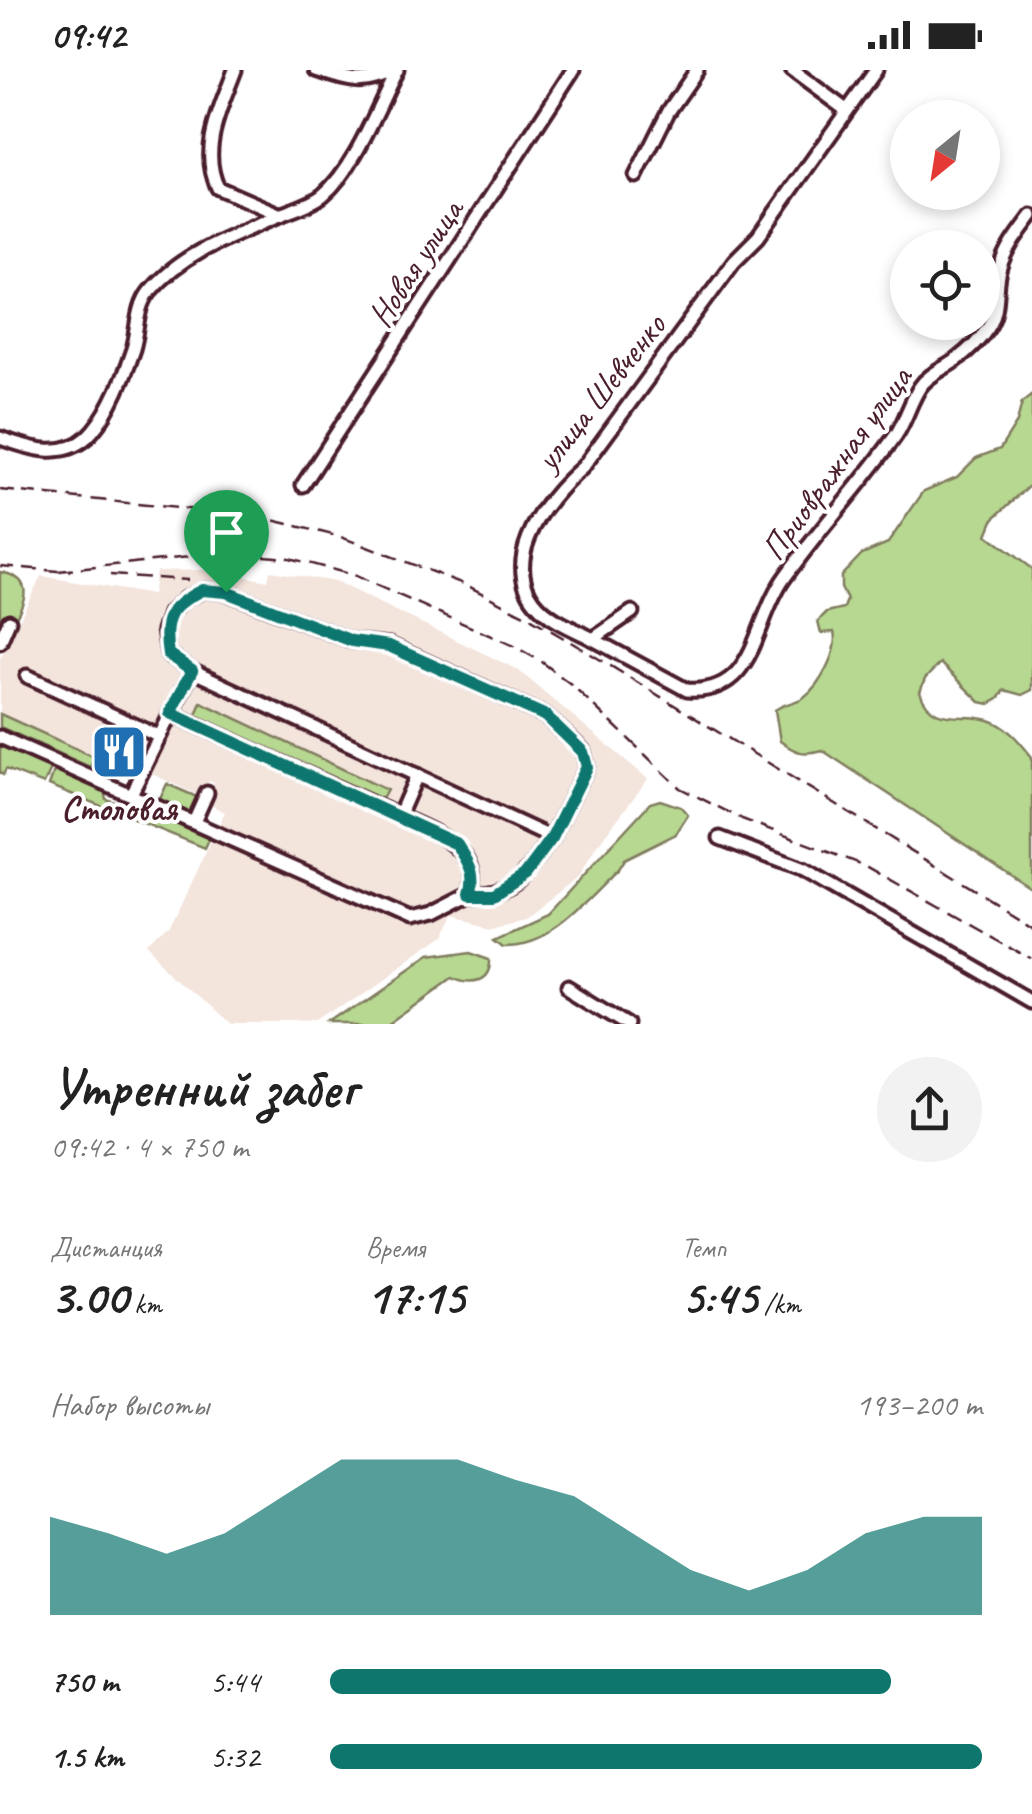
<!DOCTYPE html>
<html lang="ru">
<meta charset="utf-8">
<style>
:root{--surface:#fff;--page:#f2f2f2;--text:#222;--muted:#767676;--accent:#0f766e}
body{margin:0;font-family:Caveat,sans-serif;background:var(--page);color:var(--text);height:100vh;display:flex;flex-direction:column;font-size:38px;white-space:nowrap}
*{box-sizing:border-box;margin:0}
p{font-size:32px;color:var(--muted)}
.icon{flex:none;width:55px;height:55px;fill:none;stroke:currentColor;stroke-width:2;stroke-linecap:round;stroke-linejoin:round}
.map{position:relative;height:954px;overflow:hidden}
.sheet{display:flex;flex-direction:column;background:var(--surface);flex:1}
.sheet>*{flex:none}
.needle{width:65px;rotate:210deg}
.tools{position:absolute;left:890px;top:30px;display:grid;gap:20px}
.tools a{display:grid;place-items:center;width:110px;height:110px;border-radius:50%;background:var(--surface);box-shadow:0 5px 15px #0003;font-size:50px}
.pin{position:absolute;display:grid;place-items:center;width:85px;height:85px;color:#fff;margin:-102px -42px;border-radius:50% 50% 50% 0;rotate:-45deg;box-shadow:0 0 10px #0007}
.pin .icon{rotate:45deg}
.round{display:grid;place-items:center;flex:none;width:105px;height:105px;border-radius:52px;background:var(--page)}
.head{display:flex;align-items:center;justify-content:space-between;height:170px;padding:0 50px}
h1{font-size:55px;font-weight:700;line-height:75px}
.figures{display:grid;grid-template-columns:repeat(3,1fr);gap:15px;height:170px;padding:10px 50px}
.figures div{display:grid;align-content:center}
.figures b{font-size:50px;font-weight:700}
.figures small{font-size:28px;font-weight:400}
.figures p{font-size:28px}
.chart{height:280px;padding:20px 50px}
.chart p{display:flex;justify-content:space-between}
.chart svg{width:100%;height:180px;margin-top:10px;fill:var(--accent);opacity:.7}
ul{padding:0 50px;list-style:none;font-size:32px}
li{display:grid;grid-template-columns:160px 120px 1fr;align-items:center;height:75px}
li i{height:25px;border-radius:12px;background:var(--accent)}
.status{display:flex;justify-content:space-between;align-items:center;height:70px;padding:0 50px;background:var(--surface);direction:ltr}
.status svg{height:28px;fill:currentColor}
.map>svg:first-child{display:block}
.built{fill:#f3e4dc}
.green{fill:#b7d891;stroke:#807c5e;stroke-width:2.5}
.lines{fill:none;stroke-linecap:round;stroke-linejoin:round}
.minor-casing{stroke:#4a1f2b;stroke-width:19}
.minor{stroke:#fff;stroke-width:11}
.rail{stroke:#4a1f2b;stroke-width:2.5;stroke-dasharray:15 8;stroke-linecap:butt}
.route-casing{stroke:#fff;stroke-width:20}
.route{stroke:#0f766e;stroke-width:12}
.labels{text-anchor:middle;stroke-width:8;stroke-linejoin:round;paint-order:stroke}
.street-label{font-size:35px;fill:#4a1f2b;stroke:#fff}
.poi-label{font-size:35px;font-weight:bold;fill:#4a1f2b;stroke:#fff}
</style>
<div class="status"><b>09:42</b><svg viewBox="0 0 49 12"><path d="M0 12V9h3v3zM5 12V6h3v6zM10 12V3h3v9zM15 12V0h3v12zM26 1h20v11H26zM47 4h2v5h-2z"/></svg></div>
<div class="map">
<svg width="1032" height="954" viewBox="0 0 1032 954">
<rect width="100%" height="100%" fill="#fff"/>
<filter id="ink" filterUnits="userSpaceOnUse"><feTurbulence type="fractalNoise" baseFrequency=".01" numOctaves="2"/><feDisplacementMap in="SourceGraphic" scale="20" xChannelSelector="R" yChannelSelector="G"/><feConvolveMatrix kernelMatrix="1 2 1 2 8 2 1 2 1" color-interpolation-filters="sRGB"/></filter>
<g filter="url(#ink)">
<polygon class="built" points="210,500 268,511 270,501 336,512 518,600 648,709 597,776 578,807 526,847 495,855 451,845 439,869 317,954 227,954 149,882 169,861 225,742 205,732 214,713 209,711 202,727 150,703 152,697 132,688 100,678 96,686 0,643 0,589 41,506 152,525 156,501"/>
<g class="green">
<path d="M1032 324V413L994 448 987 465 1032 499V620L1022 625 1004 620 998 629 989 634 980 632 940 593 925 609 920 622C931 657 962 642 989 650 1008 656 1020 672 1032 687V819L822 680C803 685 796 683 780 671L775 640C784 633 796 633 804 627 820 615 839 581 834 562L821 563 818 551 827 542 844 538 847 530 841 518V506L862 484 888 473 924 421 957 407 976 388 1000 379 1017 352 1022 332Z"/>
<path d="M0 502C48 510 13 549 0 575Z"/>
<polygon points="201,632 387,720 382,729 196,645"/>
<polygon points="0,644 95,687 90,697 0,657"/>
<polygon points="0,675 52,696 44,714 6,699 3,705 0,703"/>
<polygon points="55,698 104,720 106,729 122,735 131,729 212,763 205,778 49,715"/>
<polygon points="167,714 199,728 191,745 159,731"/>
<path d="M660 730 681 737 688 745 676 764 624 790 618 800C587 829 554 874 507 874L498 867 548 844 650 733Z"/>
<path d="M471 881 491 888C492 911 473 915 455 906L388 954H329L426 887Z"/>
</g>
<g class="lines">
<g class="minor-casing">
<g id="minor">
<path d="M235 0C221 38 199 79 218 118L281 145"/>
<path d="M316 0C348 10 362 18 394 0"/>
<polyline points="792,0 846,40"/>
<path d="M876 0 758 167 734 191 583 397C543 431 489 502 550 546 562 555 578 561 591 568 623 585 655 603 687 620 756 625 753 554 783 510 818 460 861 415 896 365 906 350 910 332 920 317 929 304 944 299 956 290 968 281 980 269 988 257 1001 237 994 218 1001 198 1007 178 1020 162 1032 146"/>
<polyline points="636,106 668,42 697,0"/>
<path d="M0 368C29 378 61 390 87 367 108 347 124 306 133 279 139 259 137 237 150 221 183 181 237 164 282 144 295 139 312 134 323 125 355 98 377 38 397 0"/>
<polyline points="303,415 573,0"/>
<polyline points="593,569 632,542"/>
<polyline points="0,572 9,551"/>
<polyline points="27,606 158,666"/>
<polyline points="170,643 399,746"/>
<path d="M0 667 410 849 431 844 470 824C485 778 432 762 399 746L417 705"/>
<polyline points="131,724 192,601 552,768 587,697 583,681 546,646 389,575 352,571 225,522 203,520 185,529 170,543 164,560 168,584 192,601"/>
<polyline points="194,752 207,723"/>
<polyline points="720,768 803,800 1032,932"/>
<path d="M470 824C517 824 526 802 552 768"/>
<polyline points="569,917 629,954"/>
</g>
</g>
<use href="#minor" class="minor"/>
<g class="rail">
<polyline points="0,420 256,446 341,467 466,515 530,548 601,590 1032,855"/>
<polyline points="0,496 70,502"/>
<polyline points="58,501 227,483 289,488 353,505 514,576 542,592 572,615 680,718 742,749 866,796 1032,889"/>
<polyline points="110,505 188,510"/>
</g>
</g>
</g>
<g class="lines" filter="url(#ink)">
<g class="route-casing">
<path id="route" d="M202 520 226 522 352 571 389 576 546 646 583 682 587 697 552 768 526 803 494 824H470C477 803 468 792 457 774L170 643 192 601 168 584C162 548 170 536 202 520Z"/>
</g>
<use href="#route" class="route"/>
</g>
<defs>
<g id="restaurant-square" transform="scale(2.875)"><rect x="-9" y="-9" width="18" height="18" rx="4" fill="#1f6fb2" stroke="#fff"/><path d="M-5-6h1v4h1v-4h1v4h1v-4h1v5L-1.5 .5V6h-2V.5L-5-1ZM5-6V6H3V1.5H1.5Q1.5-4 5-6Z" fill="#fff"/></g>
</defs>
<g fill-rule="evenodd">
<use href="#restaurant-square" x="119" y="682"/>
</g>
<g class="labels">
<g class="street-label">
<text transform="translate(415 193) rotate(-57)" y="12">Новая улица</text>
<text transform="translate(600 322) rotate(-52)" y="12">улица Шевченко</text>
<text transform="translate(836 393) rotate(-54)" y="12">Приовражная улица</text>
</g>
<g class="poi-label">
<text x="119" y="750">Столовая</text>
</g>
</g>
</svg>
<div class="tools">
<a><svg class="needle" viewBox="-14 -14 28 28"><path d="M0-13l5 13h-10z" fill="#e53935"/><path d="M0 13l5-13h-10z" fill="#767676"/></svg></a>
<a><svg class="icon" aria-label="locate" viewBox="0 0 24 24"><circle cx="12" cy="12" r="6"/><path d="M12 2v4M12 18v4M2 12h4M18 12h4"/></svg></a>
</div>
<div class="pin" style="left:226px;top:522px;background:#1e9e55"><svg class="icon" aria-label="arrive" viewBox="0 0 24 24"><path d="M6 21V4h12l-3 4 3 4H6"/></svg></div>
</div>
<section class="sheet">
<div class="head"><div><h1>Утренний забег</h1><p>09:42 · 4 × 750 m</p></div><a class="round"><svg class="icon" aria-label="share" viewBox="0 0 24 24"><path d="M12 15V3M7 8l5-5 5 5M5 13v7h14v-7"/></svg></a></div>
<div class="figures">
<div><p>Дистанция</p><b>3.00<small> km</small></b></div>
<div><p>Время</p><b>17:15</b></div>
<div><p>Темп</p><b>5:45<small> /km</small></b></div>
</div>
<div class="chart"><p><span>Набор высоты</span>193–200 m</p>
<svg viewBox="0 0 160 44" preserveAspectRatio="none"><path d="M0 44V20L10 24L20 29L30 24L40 15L50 6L60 6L70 6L80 11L90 15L100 24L110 33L120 38L130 33L140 24L150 20L160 20V44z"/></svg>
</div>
<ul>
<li><b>750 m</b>5:44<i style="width:86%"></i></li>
<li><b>1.5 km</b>5:32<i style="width:100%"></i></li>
</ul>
</section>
